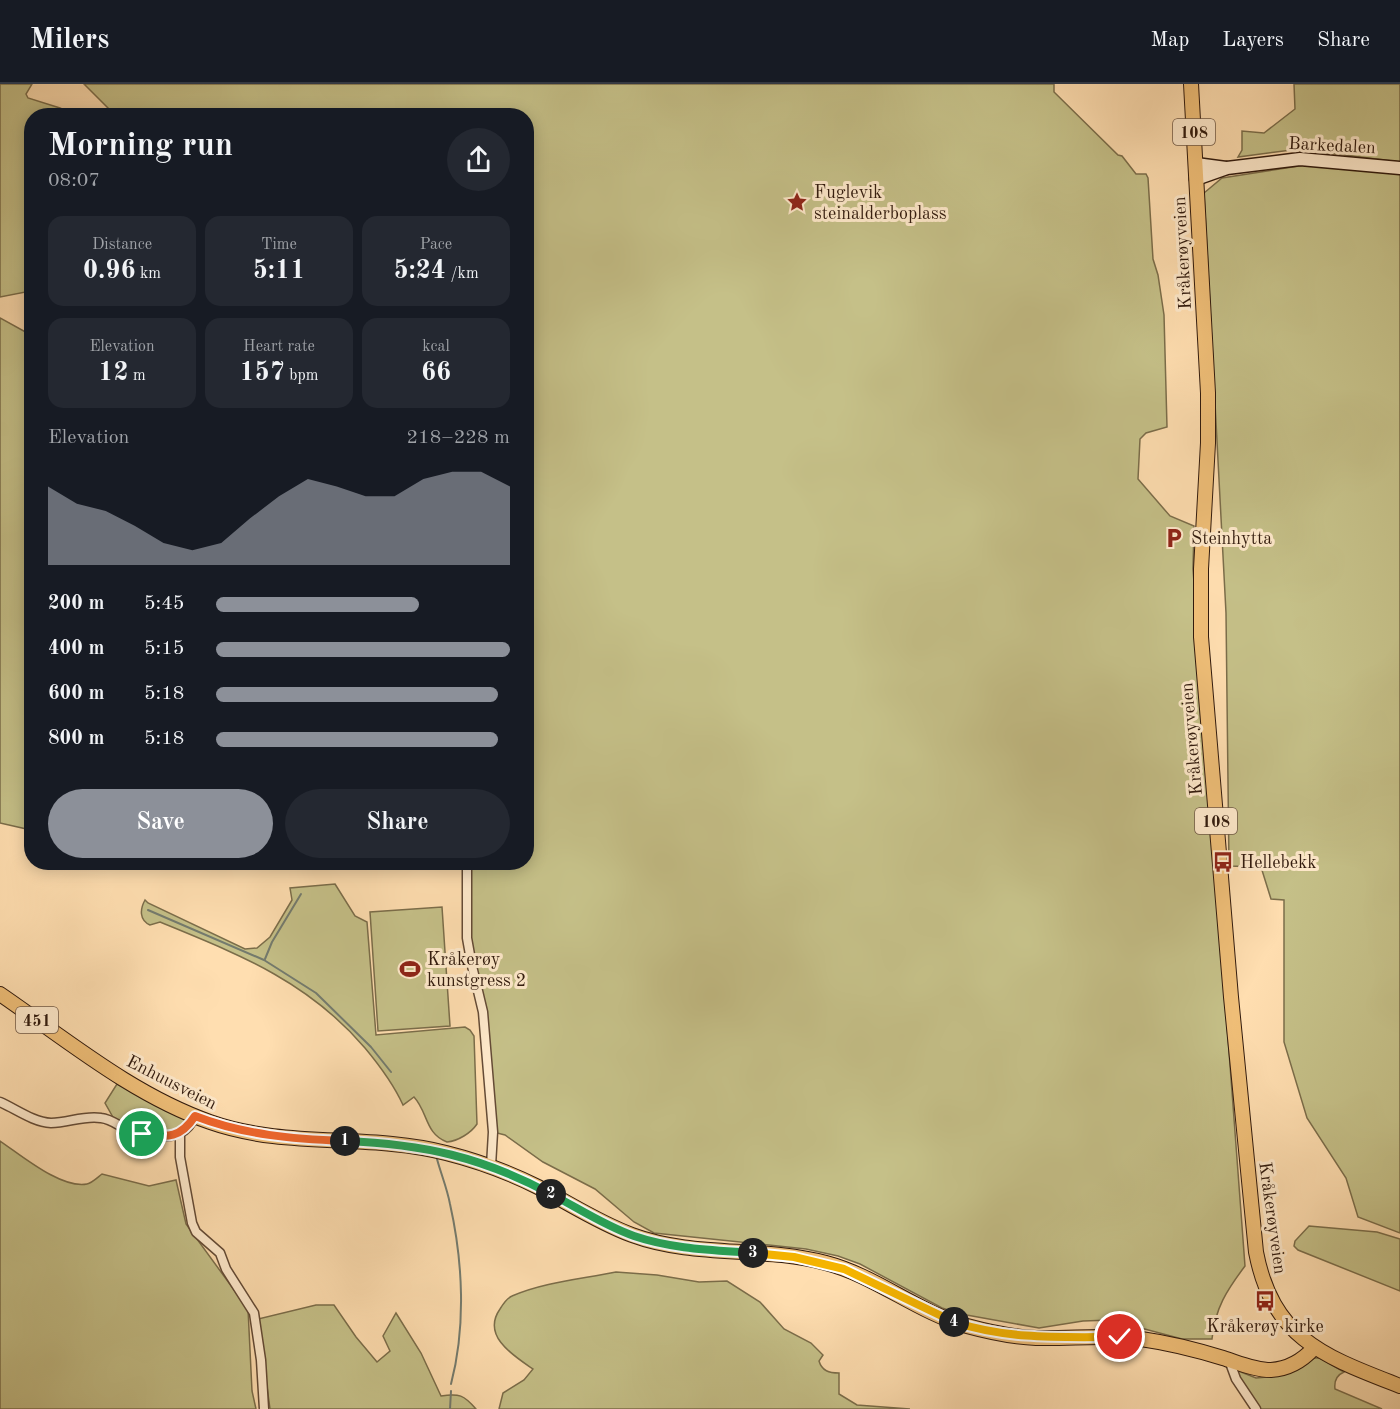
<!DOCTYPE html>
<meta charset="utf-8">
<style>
:root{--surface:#171b24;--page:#242831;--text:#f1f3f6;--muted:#9ea1a6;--line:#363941;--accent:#8c9099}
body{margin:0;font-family:"Old Standard TT",serif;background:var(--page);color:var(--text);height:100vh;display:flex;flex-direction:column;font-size:22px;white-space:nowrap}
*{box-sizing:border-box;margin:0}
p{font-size:20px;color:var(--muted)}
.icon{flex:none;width:33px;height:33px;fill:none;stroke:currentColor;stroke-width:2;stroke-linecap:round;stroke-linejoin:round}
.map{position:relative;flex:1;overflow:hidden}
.sheet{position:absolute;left:24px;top:24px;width:510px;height:762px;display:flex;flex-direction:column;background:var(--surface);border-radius:24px;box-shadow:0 3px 15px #0003}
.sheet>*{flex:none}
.pin{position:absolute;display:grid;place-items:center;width:51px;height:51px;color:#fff;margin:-26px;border:3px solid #fff;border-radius:50%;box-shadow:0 2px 6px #0007}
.km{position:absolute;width:30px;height:30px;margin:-15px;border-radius:50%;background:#222;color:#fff;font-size:16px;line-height:30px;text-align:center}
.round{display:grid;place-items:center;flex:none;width:63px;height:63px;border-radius:32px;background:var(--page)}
.head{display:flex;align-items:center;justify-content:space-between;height:102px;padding:0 24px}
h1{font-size:33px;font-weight:700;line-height:45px}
.stats{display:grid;grid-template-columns:repeat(3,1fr);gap:9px;height:102px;padding:6px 24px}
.stats div{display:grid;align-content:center;border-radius:15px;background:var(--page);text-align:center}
.stats b{font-size:26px;font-weight:700}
.stats small{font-size:16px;font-weight:400}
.stats p{font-size:16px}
.chart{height:168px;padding:12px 24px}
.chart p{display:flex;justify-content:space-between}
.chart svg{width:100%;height:108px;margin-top:6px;fill:var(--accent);opacity:.7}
.button{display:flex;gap:12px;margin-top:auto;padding:12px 24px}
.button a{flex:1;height:69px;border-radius:36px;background:var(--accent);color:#fff;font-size:24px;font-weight:700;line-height:69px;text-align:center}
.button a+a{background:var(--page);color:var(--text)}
ul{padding:0 24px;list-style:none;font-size:20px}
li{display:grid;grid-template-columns:96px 72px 1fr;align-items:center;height:45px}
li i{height:15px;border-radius:8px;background:var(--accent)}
header{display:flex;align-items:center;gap:36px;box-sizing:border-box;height:84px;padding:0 30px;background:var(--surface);border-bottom:2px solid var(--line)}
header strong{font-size:28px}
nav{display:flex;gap:33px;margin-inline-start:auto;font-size:21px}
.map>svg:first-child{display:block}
.green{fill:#c5c088;stroke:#7b6d4a;stroke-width:1.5}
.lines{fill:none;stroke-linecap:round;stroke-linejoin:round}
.stream{stroke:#747b6e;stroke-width:2}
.minor-casing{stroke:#644b36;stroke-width:11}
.secondary-casing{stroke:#311a0d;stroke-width:15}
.primary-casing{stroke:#311a0d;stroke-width:16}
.minor{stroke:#ffeacc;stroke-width:8}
.secondary{stroke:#ffeacc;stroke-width:12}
.primary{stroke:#f0bf78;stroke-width:14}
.split-1-casing{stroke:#fff;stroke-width:12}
.split-2-casing{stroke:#fff;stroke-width:12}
.split-3-casing{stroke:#fff;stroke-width:12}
.split-4-casing{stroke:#fff;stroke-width:12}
.split-5-casing{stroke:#fff;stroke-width:12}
.split-1{stroke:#f0652b;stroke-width:8}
.split-2{stroke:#22a559;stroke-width:8}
.split-3{stroke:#22a559;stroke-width:8}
.split-4{stroke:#f5b400;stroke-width:8}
.split-5{stroke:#f5b400;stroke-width:8}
.labels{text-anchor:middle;stroke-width:6;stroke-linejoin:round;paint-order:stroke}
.shield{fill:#ffeacc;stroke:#6f5846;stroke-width:1.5}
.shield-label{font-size:16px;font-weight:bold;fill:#311a0d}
.street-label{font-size:18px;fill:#311a0d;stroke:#ffeacc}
.poi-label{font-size:18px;fill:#311a0d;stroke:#ffeacc;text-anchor:start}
</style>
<header>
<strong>Milers</strong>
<nav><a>Map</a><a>Layers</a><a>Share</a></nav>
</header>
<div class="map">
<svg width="1400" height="1325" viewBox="0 0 1400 1325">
<rect width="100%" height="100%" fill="#ffdeb0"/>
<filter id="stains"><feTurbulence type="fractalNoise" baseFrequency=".00333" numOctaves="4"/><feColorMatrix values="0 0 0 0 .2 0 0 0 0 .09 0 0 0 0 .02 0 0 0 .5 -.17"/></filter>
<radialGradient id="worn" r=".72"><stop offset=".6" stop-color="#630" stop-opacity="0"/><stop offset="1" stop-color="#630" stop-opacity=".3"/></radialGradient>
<g class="green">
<polygon points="0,0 32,0 26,10 28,14 60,24 75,31 32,32 31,207 0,213"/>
<path d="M84 0H1054V8L1118 71 1122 72 1136 90H1146L1148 94 1153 175 1158 191 1164 231 1167 343 1146 349 1140 355 1138 395 1170 432 1194 442 1193 485 1245 1182C1227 1206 1215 1224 1212 1255H1182L1111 1236 1083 1237 1039 1244 961 1230 942 1224 860 1180 838 1172 806 1165 654 1149 634 1138 595 1105 543 1078 505 1051 493 1048 483 928 472 882 467 779 526 778V32L115 31Z"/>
<polygon points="1294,0 1400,0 1400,78 1337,70 1301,68 1299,65 1238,73 1242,66 1242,47 1264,49 1295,25"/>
<polygon points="1318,79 1400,90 1400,1149 1358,1133 1346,1094 1307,1034 1284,958 1284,816 1271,815 1261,783 1229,782 1226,529 1204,109 1222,94"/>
<polygon points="0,234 31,251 31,746 0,739"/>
<path d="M335 800 355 832 367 838 376 951 465 943 470 946 474 952 477 1040C471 1049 458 1057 447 1058 425 1050 428 1028 414 1013L403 1021C393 999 380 982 365 964 308 897 238 870 160 838L150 841C139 836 140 825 145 816L148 819 245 865 257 864 270 853 292 816 290 804Z"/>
<polygon points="442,823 450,942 378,947 370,828"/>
<polygon points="117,1000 184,1032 185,1037 181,1045 163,1049 132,1044 114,1035 105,1019"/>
<path d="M0 1057C21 1071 61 1105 87 1100 92 1099 98 1093 102 1090L149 1102 176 1096 186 1140 248 1225 252 1307 256 1325H0Z"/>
<polygon points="1309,1142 1377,1148 1400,1155 1400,1207 1298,1166 1294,1162 1295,1157"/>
<path d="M616 1188 657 1191 699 1198 727 1197 760 1218 784 1245 811 1259 823 1271 819 1277C822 1287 829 1289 839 1289V1310L857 1321 910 1325H499L503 1309 524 1296 533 1285C514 1272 481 1252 500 1225 503 1220 507 1214 512 1212 544 1198 582 1195 616 1188Z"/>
<path d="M316 1221H334L356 1253 377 1278 390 1267 383 1252 396 1229 421 1269 441 1312C459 1309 464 1311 476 1325H270L258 1235Z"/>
<path d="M1311 1274H1320L1344 1288C1337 1291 1334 1297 1335 1305L1382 1325H1260L1238 1293 1236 1286 1256 1294 1267 1293 1280 1290Z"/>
</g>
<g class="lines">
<g class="stream">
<polyline points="148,826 264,876 316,909 371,963 391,988"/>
<polyline points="265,875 272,858 301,810"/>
<path d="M437 1075C441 1090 447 1104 450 1120 463 1178 466 1243 451 1300"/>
<polyline points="450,1325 451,1307"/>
</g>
<g class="minor-casing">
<g id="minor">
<polyline points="467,778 467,854 472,882 483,928 493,1048 491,1082"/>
<path d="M0 1018C16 1025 33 1038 51 1039 68 1039 84 1031 101 1034 112 1035 120 1043 130 1047 142 1052 167 1056 180 1049 187 1046 191 1039 195 1033"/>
<polyline points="180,1049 180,1073 192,1139 196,1148 220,1169 226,1185 254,1229 261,1276 264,1325"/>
<polyline points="1229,1276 1236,1295 1256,1325"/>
</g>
</g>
<g class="secondary-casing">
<g id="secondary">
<polyline points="1196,80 1226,84"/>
<polyline points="1196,95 1227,84 1300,75 1400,84"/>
</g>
</g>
<g class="primary-casing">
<g id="primary">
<path d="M1191 0 1208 309V359L1201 485V553L1231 913 1256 1168C1273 1256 1326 1273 1400 1302"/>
<path d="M0 910C67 956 133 1011 210 1038 286 1065 368 1049 446 1069 478 1077 508 1088 538 1103 569 1119 599 1139 632 1151 694 1174 763 1162 826 1179 876 1192 917 1228 967 1242 989 1248 1013 1253 1036 1254 1071 1255 1107 1250 1141 1255 1169 1259 1197 1266 1223 1274 1239 1279 1255 1286 1271 1286 1288 1285 1302 1277 1314 1264"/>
</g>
</g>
<use href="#minor" class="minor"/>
<use href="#secondary" class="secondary"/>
<use href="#primary" class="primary"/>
</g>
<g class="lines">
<g class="split-1-casing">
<path id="split-1" d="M142 1050C168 1053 180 1055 195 1032 244 1051 293 1055 345 1057"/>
</g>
<g class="split-2-casing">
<path id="split-2" d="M345 1057C423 1060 482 1073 551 1110"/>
</g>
<g class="split-3-casing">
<path id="split-3" d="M551 1110C578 1124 605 1142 634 1152 672 1165 713 1166 753 1169"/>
</g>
<g class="split-4-casing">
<polyline id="split-4" points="753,1169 794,1173 844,1185 954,1238"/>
</g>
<g class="split-5-casing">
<path id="split-5" d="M954 1238C1010 1256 1062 1253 1120 1253"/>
</g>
<use href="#split-1" class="split-1"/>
<use href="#split-2" class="split-2"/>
<use href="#split-3" class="split-3"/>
<use href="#split-4" class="split-4"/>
<use href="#split-5" class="split-5"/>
</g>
<defs>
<g id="sight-bare" transform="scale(1.62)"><path d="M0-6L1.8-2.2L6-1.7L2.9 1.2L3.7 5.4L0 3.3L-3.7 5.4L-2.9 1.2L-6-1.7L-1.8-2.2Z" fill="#8f2418" stroke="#ffeacc" stroke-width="2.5" paint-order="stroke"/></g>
<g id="parking-bare" transform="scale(1.62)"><path d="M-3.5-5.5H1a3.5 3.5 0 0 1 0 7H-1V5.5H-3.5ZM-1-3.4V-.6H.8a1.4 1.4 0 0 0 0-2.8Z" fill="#8f2418" stroke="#ffeacc" stroke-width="2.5" paint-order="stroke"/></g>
<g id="bus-bare" transform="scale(1.62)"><path d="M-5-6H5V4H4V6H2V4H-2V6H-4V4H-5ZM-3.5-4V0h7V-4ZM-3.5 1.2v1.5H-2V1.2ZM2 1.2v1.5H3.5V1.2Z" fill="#8f2418" stroke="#ffeacc" stroke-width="2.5" paint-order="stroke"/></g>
<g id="stadium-bare" transform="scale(1.62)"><path d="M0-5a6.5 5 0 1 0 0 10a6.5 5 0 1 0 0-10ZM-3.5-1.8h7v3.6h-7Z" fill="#8f2418" stroke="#ffeacc" stroke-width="2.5" paint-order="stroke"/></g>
</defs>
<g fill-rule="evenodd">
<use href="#sight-bare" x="797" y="118"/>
<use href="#parking-bare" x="1174" y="454"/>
<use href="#bus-bare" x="1223" y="778"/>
<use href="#stadium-bare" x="410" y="885"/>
<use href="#bus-bare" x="1265" y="1217"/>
</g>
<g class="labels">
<g class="shield">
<rect x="1173" y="35" width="42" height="26" rx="4.5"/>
<rect x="1195" y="724" width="42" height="26" rx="4.5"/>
<rect x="16" y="923" width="42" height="26" rx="4.5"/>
</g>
<g class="shield-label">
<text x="1194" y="54">108</text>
<text x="1216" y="743">108</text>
<text x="37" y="942">451</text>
</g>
<g class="street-label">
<text transform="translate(1332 61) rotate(3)" y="6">Barkedalen</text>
<text transform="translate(1182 169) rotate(-93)" y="6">Kråkerøyveien</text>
<text transform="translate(1191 655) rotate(-95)" y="6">Kråkerøyveien</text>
<text transform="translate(172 998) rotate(27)" y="6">Enhuusveien</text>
<text transform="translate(1273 1134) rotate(82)" y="6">Kråkerøyveien</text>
</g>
<g class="poi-label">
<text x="814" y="114">Fuglevik<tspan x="814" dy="21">steinalderboplass</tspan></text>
<text x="1191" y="460">Steinhytta</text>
<text x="1240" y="784">Hellebekk</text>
<text x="427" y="881">Kråkerøy<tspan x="427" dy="21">kunstgress 2</tspan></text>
<text x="1265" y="1248" text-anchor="middle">Kråkerøy kirke</text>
</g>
</g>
<rect width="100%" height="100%" filter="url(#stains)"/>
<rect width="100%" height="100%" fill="url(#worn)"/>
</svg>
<div class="pin" style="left:142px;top:1050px;background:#1e9e55"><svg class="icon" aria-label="arrive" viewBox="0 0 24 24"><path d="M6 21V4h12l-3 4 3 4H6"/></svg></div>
<div class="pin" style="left:1120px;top:1253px;background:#d93025"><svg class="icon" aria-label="check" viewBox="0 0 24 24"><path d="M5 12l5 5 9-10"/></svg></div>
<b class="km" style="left:345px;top:1057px">1</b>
<b class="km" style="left:551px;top:1110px">2</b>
<b class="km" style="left:753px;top:1169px">3</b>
<b class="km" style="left:954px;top:1238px">4</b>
<section class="sheet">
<div class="head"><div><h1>Morning run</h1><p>08:07</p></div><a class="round"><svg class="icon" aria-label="share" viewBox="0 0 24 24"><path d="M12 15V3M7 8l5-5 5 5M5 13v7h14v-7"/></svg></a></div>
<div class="stats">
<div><p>Distance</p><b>0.96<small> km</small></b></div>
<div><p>Time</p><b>5:11</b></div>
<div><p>Pace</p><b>5:24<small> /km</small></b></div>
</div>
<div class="stats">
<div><p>Elevation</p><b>12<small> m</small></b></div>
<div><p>Heart rate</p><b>157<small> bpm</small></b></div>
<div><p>kcal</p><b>66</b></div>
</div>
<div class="chart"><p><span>Elevation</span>218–228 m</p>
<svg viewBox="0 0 160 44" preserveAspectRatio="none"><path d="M0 44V12L10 19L20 22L30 28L40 35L50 38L60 35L70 25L80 16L90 9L100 12L110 16L120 16L130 9L140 6L150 6L160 12V44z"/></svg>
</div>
<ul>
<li><b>200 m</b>5:45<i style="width:69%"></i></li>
<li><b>400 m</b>5:15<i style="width:100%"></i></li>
<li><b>600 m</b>5:18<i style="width:96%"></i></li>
<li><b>800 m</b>5:18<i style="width:96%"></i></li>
</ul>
<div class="button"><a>Save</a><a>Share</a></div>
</section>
</div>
